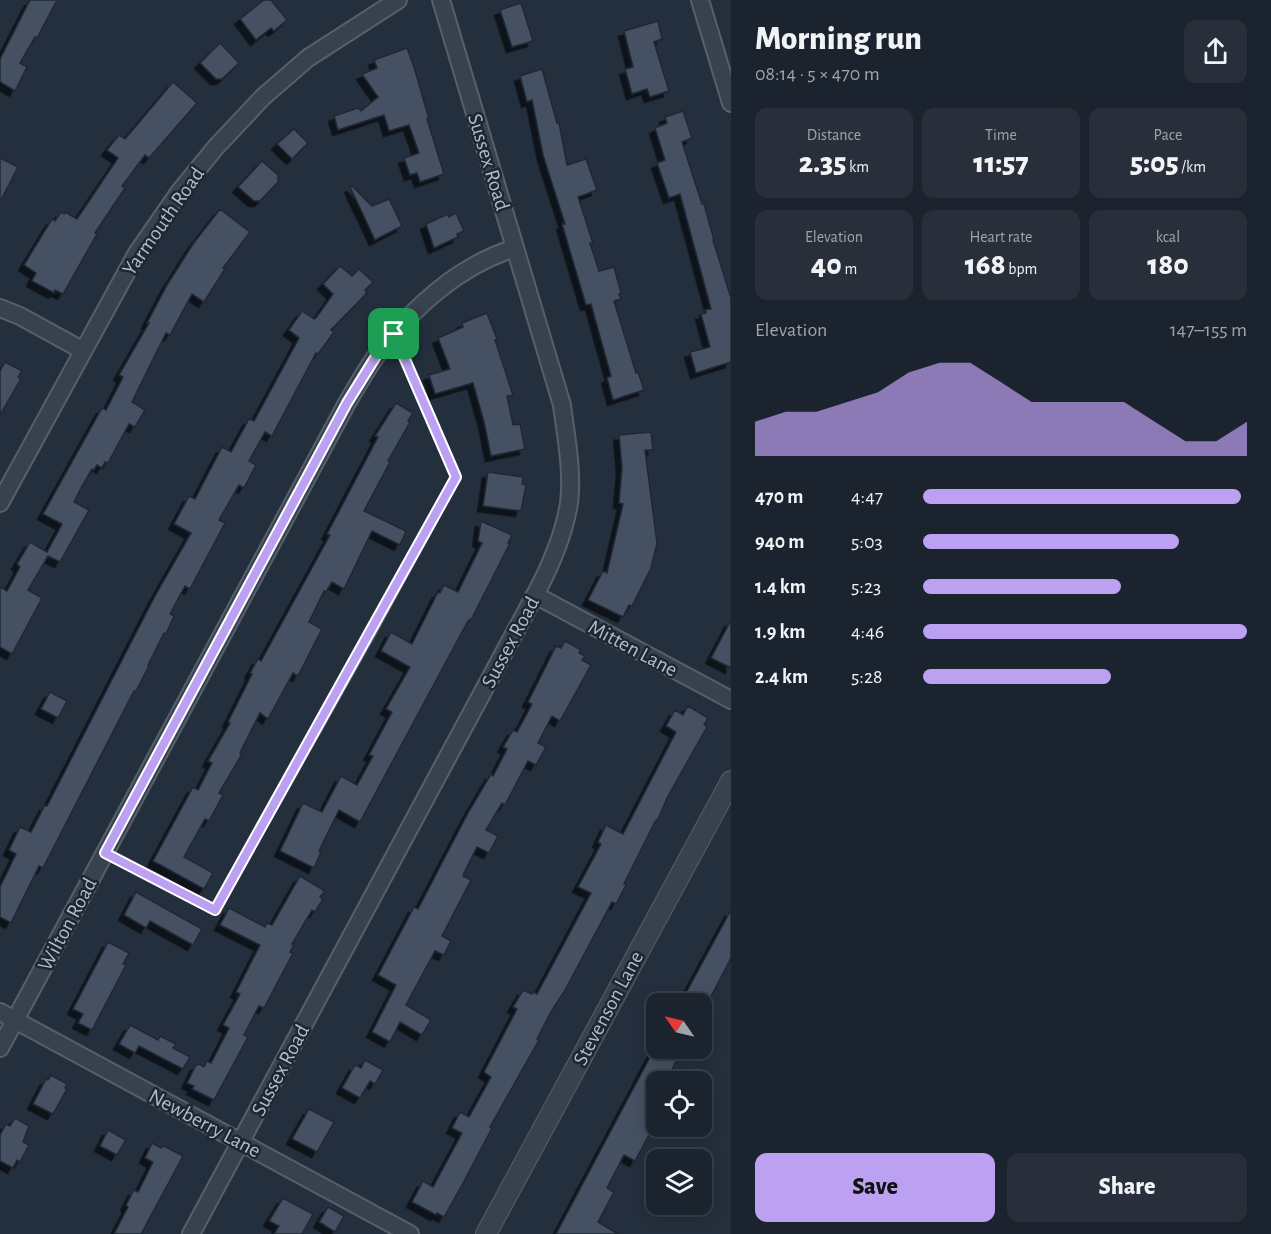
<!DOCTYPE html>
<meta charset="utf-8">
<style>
:root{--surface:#1b232e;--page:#282f3a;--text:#f1f3f6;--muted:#a0a4aa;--line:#39404a;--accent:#bca0f2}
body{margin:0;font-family:"Alegreya Sans",sans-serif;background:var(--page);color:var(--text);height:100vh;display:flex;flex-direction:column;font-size:22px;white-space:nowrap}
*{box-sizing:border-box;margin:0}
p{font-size:20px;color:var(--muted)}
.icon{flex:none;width:33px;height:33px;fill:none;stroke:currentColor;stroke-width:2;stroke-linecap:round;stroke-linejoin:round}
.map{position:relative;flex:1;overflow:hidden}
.panel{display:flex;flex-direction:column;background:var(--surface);width:540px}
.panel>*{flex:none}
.needle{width:39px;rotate:304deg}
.buttons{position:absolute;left:646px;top:993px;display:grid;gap:12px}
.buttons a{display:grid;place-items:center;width:66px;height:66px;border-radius:12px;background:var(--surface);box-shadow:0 3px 15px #0003,0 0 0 2px var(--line);font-size:30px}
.pin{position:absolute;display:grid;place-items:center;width:51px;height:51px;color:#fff;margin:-26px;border-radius:12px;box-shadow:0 3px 9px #0006}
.round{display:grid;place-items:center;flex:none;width:63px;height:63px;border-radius:12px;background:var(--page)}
.overview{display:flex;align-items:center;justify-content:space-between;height:102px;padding:0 24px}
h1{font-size:33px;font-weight:800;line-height:45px}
.figures{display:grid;grid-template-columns:repeat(3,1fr);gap:9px;height:102px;padding:6px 24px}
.figures div{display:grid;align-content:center;border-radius:12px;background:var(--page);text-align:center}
.figures b{font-size:30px;font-weight:800}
.figures small{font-size:16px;font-weight:400}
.figures p{font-size:16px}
.chart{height:168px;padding:12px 24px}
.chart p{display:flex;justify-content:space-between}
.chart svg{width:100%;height:108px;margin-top:6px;fill:var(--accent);opacity:.7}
.cta{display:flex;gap:12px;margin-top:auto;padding:12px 24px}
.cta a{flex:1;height:69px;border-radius:12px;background:var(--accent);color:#111;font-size:24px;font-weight:800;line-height:69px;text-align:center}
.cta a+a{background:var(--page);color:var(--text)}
ul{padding:0 24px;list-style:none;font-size:20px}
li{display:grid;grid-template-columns:96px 72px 1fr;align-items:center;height:45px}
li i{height:15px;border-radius:8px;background:var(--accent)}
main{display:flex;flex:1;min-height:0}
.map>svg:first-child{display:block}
.building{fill:#455162;stroke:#1f2835;stroke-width:1.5;filter:url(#shadow)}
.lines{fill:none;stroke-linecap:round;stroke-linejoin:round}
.service-casing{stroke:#565f6c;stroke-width:11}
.minor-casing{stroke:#565f6c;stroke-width:20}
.tertiary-casing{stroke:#565f6c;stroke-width:22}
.service{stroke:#38414e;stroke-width:8}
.minor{stroke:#38414e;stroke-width:16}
.tertiary{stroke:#38414e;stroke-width:20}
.route-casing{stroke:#fff;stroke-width:12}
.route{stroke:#bca0f2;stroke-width:8}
.labels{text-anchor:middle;stroke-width:5;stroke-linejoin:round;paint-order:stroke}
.street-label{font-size:21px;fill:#b4bcc9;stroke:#1d2633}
</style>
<main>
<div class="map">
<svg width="731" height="1234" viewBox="0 0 731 1234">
<defs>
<filter id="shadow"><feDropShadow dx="-5.5" dy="5.5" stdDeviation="0" flood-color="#0009"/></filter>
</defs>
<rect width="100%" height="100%" fill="#242f3e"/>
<g class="building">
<polygon points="30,0 57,0 37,38 35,37 20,63 27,67 15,91 0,82 0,59"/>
<polygon points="264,0 271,0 287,20 274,31 271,28 256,40 240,19"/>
<polygon points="521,3 533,41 512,47 500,10"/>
<polygon points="658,21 662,39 654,42 669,91 650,97 647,89 632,94 625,69 633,67 624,31"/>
<polygon points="220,43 239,63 222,79 216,79 200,63"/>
<polygon points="407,48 414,67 429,119 427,119 444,174 420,182 417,173 410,175 404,158 419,153 409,125 389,131 384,115 338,130 334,116 358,108 361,111 378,97 362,74 377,68 374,60"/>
<polygon points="542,69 557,123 559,123 567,165 586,159 597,190 578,197 593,243 590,243 599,271 614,267 621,293 619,294 621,299 614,301 636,373 638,372 644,390 613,400 607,378 611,376 591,304 586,305 562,224 565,224 543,155 532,100 527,102 520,76"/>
<polygon points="173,82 197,103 149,158 145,155 122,186 125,188 95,233 97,234 63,294 55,290 54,293 32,281 36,273 24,265 52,219 55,221 61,212 64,214 65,212 77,219 118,158 107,150 119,135 125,139"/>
<polygon points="683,111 692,138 682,142 702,204 704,204 714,240 713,240 731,298 731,362 696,373 690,352 710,347 701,314 706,313 705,310 711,309 680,194 669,198 657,163 665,160 655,128 667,123 665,117"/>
<polygon points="294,129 308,143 292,159 277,144"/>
<polygon points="0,158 18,167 0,202"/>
<polygon points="262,161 278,175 278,182 260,201 254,201 238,187"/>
<polygon points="352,186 372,206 389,199 402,226 375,240 350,187"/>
<polygon points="220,209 250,232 223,268 225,269 204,302 192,294 170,335 166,333 132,402 145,410 135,427 129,424 108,463 105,462 102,468 97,465 94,470 92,469 81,488 74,502 89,510 60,562 48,556 28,590 42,598 12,654 0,647 0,587 7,591 20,567 17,564 30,542 47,552 62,524 43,514 102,408 106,410 123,377 119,375 149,323 147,323 167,285 193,244"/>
<polygon points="456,213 464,231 457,234 458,237 434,248 426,224 448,214 449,217"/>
<polygon points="340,266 352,276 359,269 373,282 365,290 367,291 365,295 331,330 334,332 318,354 316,353 272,436 265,432 249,461 256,465 244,488 239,485 219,520 225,523 190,589 185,586 170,614 174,616 166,634 164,633 148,665 149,666 136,691 134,691 43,868 39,866 11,923 0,917 0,887 16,854 9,850 20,827 31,832 45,805 47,806 155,596 191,533 174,524 189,496 195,499 222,447 231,452 249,419 254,421 299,338 289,330 302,311 314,319 316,318 333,294 323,284"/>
<polygon points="487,313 497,339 495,340 513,395 507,396 513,425 520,424 525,449 491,456 484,422 473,383 435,394 429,375 450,369 438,338 463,327 462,323"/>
<polygon points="5,362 22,371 18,377 21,379 0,415 0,371"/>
<polygon points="396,403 413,413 408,421 410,422 388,461 390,462 364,511 406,531 400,545 372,531 344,589 332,582 326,592 324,591 309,622 322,629 298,676 293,673 268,719 260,713 240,753 242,754 219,793 223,795 209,821 205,819 184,857 213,873 204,889 153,861 193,787 198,790 212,763 208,761 230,723 228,722 252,674 250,673 258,659 261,661 330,535 327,534 378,437 375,436"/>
<polygon points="651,432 653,450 645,450 657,543 651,568 632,606 629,605 623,617 588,600 603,571 607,573 623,504 619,503 622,468 619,435"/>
<polygon points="488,472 523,477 522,484 526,485 521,511 483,506"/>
<polygon points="481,521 512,535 508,543 510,543 472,618 468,621 360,822 339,810 319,851 321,852 314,868 280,851 303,803 322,812 341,776 357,785 373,756 369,755 392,712 386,709 410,667 381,651 391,632 412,644 438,592 440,593 444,585 458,592 482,543 478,541"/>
<polygon points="731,620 731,668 711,658"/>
<polygon points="565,641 581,650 579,653 585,656 582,660 591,665 560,721 552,716 538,743 546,747 536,765 528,761 505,805 502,803 486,830 498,836 489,853 477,847 464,873 463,876 471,880 442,936 451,941 444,955 435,951 406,1005 431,1020 422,1035 400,1022 390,1042 372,1032 396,985 378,975 414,907 418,909 468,813 491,774 493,776 507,749 503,747 513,730 517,732 532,704 528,702 556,646 561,648"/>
<polygon points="50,692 67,701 58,718 41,709"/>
<polygon points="688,706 708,718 704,725 707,727 667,798 659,817 655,822 624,884 626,885 616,904 612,902 564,992 552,1010 537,1039 539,1040 490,1127 492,1128 462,1185 444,1217 437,1213 436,1215 412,1202 423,1181 433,1187 462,1133 452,1128 460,1112 469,1117 491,1077 484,1072 517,1009 513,1007 523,990 532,994 533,992 537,994 591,893 578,887 601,844 598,842 606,825 623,834 676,732 666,726 675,710 683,715"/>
<polygon points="300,876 325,891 320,897 323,899 315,912 312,910 292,944 294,944 290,952 293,953 264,1008 259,1006 244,1035 248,1037 214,1100 192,1089 194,1086 187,1083 196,1065 199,1064 204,1067 207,1061 211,1063 229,1028 223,1025 240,994 236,992 260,945 220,925 229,908 265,927 267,923 272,925"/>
<polygon points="136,892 202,929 193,945 150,921 146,928 124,915"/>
<polygon points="731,910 731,958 707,1004 680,1004"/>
<polygon points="108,942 129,953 123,964 126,965 92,1030 78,1023 83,1014 73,1009"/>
<polygon points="130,1025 158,1040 160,1036 176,1044 173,1048 190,1057 183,1069 139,1046 135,1053 119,1044"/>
<polygon points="657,1044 657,1048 683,1048 667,1079 665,1078 664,1082 657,1082 657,1095 649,1111 657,1114 657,1120 635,1161 624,1155 607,1188 614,1192 598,1222 618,1234 556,1234"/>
<polygon points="365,1060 383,1070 375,1084 370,1081 360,1098 342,1088 355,1065 361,1068"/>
<polygon points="51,1075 67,1084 65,1088 67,1089 53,1114 33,1104 46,1079 48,1080"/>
<polygon points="309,1109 334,1122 317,1152 292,1139"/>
<polygon points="15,1118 29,1126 23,1142 29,1145 20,1162 17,1160 13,1168 0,1161 0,1135 6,1124 10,1126"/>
<polygon points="108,1130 126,1140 117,1155 100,1146"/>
<polygon points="152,1143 161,1148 162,1146 166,1147 183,1156 141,1234 114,1234 128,1207 126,1205 134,1190 138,1192 153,1162 145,1158"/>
<polygon points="283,1198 313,1214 302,1234 274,1234 279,1226 269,1221"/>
<polygon points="328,1207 344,1216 335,1232 319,1222"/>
</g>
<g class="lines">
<g class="service-casing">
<polyline id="service" points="105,853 215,910 370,635 456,477 394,334"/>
</g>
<g class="minor-casing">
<g id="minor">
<polyline points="700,0 731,103"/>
<polyline points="0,308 20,316 82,350"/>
<polyline points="0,503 137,253 180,191 216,147 263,97 308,58 398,0"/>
<polyline points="535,595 731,700"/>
<polyline points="0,1012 410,1234"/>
<path d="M0 1048 347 403C357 386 367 368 379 352 413 307 460 265 515 248"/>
<path d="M191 1234 535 595C550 567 564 535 569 503 573 471 566 437 562 405L441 0"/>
</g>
</g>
<g class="tertiary-casing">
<polyline id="tertiary" points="486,1234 731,781"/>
</g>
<use href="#service" class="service"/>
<use href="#minor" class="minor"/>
<use href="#tertiary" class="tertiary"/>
</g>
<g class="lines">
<g class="route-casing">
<polygon id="route" points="394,334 456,477 215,910 105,853 347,403 378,353"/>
</g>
<use href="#route" class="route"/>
</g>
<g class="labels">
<g class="street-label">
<text transform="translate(489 162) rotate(73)" y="7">Sussex Road</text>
<text transform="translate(163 221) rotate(-55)" y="7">Yarmouth Road</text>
<text transform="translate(510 642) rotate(-62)" y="7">Sussex Road</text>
<text transform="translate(633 648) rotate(28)" y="7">Mitten Lane</text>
<text transform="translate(67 924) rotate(-62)" y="7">Wilton Road</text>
<text transform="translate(608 1008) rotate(-62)" y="7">Stevenson Lane</text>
<text transform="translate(280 1070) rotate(-62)" y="7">Sussex Road</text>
<text transform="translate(205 1123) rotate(28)" y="7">Newberry Lane</text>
</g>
</g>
</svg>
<div class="buttons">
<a><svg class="needle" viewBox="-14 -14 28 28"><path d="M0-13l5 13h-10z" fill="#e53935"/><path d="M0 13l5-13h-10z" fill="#a0a4aa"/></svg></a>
<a><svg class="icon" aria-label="locate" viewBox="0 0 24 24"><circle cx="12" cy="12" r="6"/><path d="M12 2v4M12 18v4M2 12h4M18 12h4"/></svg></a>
<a><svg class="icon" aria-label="layers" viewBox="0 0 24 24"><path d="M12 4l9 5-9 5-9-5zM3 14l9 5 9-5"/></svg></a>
</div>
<div class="pin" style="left:394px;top:334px;background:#1e9e55"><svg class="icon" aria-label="arrive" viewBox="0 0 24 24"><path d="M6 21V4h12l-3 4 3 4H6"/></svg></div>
</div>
<section class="panel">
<div class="overview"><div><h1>Morning run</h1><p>08:14 · 5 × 470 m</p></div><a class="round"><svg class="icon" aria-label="share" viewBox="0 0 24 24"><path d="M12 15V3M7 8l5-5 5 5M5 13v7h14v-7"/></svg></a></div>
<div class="figures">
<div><p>Distance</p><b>2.35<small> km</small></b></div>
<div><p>Time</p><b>11:57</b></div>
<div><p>Pace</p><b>5:05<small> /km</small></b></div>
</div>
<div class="figures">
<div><p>Elevation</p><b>40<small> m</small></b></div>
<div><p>Heart rate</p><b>168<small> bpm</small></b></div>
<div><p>kcal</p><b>180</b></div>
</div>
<div class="chart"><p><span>Elevation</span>147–155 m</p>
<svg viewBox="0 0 160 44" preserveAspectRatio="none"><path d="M0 44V30L10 26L20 26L30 22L40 18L50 10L60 6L70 6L80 14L90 22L100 22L110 22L120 22L130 30L140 38L150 38L160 30V44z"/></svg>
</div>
<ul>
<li><b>470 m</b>4:47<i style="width:98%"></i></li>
<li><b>940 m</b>5:03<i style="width:79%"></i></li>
<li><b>1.4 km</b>5:23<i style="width:61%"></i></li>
<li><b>1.9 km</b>4:46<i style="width:100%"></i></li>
<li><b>2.4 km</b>5:28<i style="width:58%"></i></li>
</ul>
<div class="cta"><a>Save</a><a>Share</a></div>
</section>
</main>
